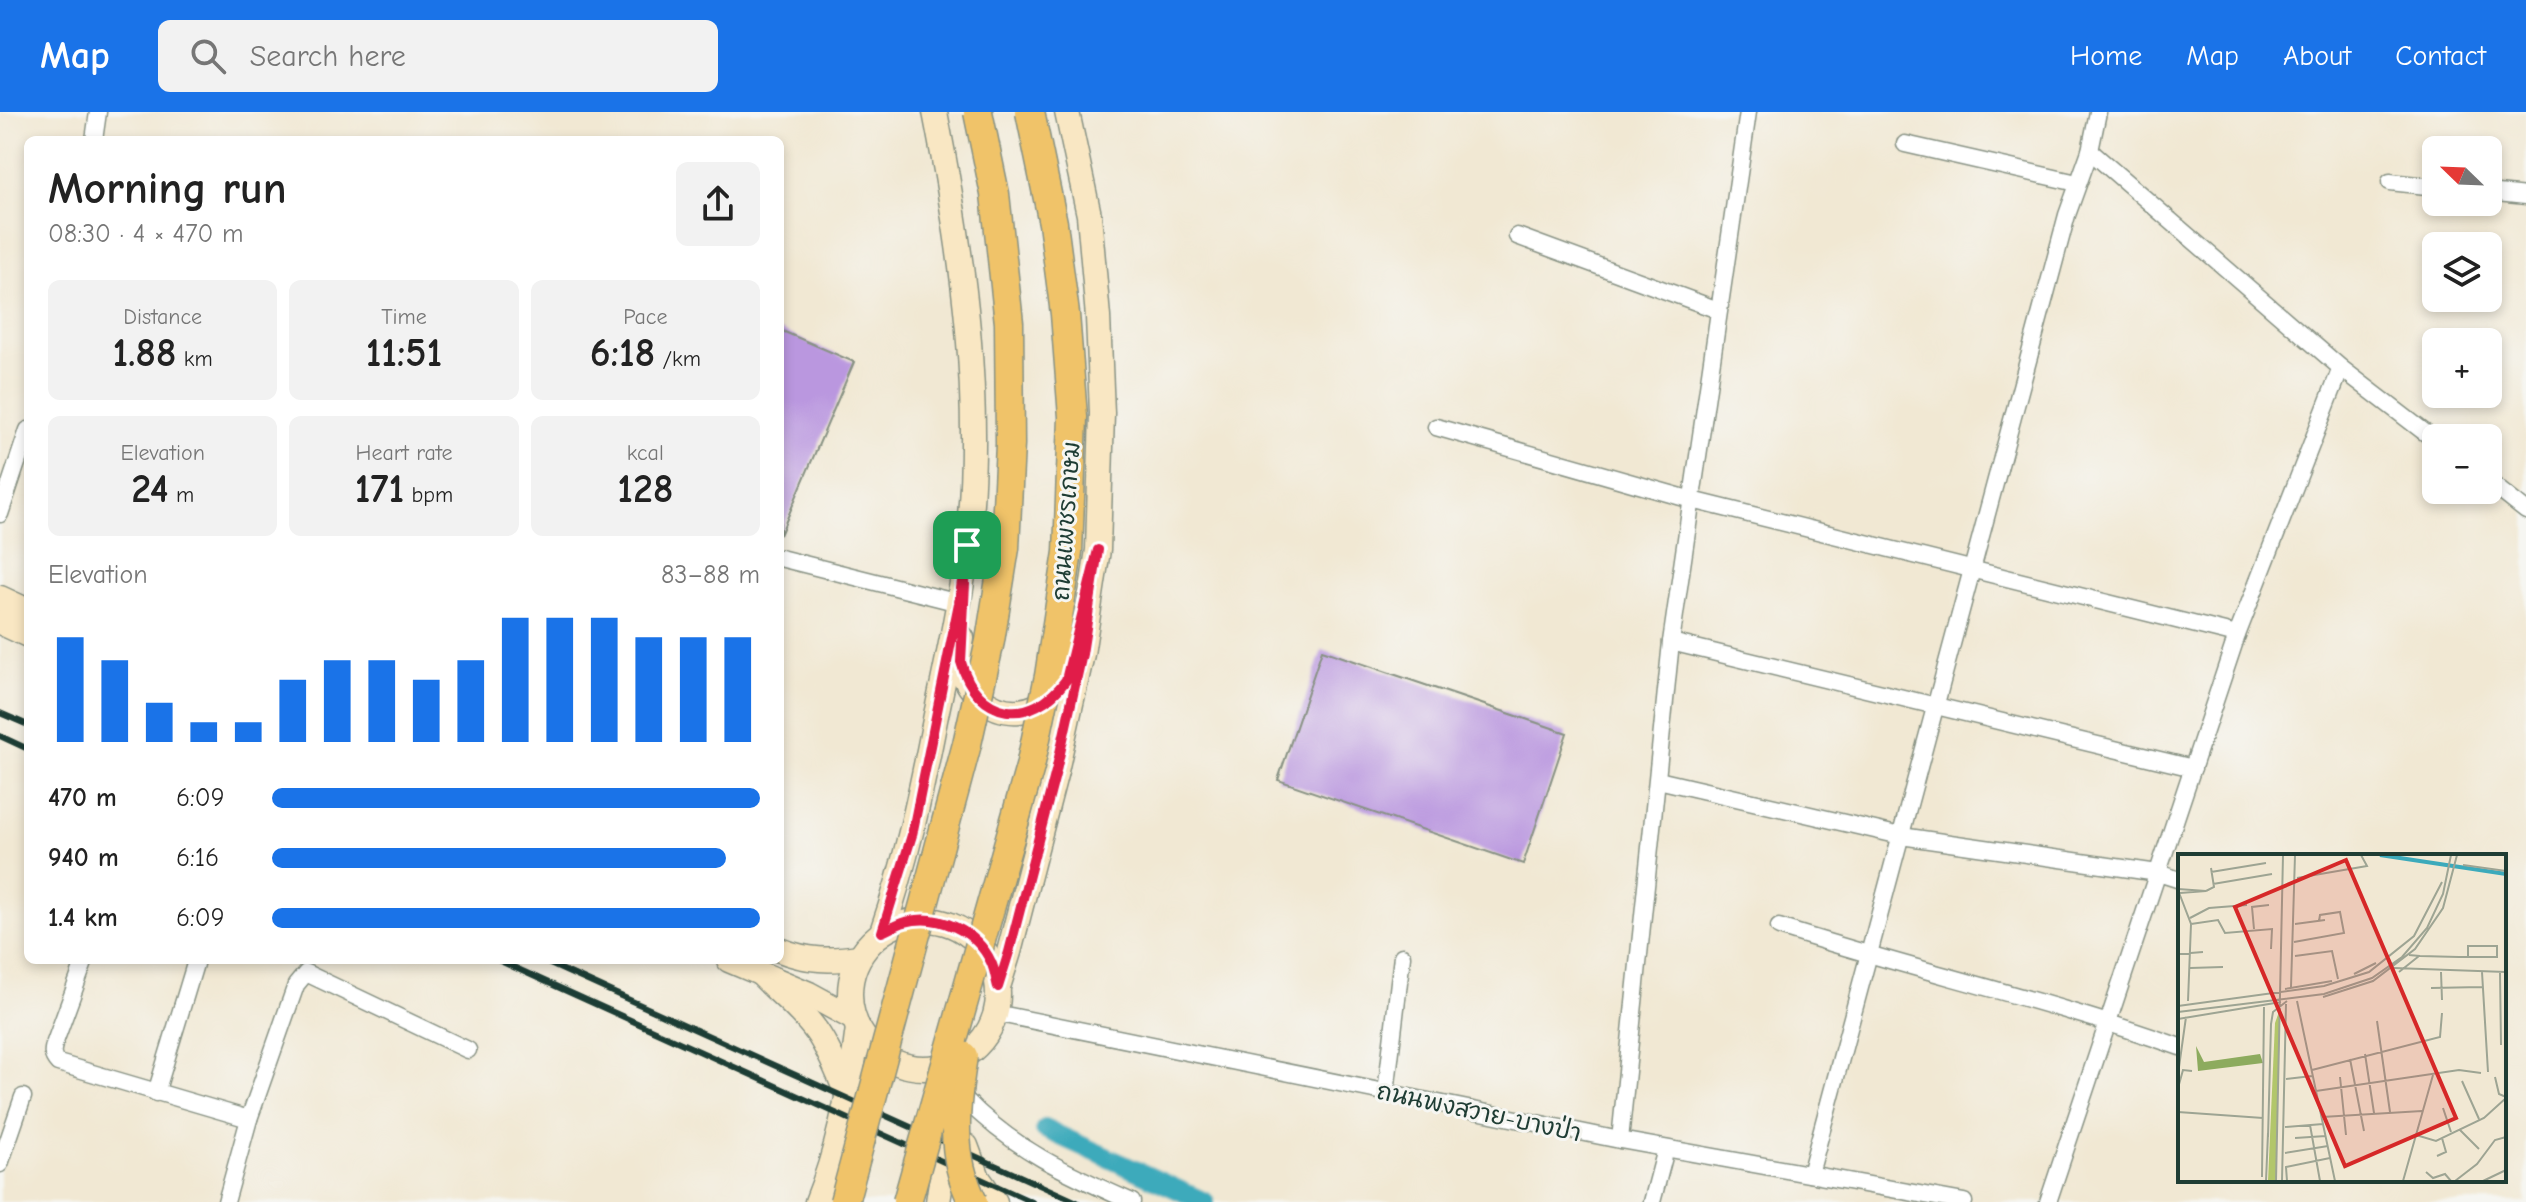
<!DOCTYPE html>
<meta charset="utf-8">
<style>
:root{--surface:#fff;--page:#f2f2f2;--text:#222;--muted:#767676;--accent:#1a73e8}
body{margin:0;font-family:"Comic Neue","Playpen Sans Thai",sans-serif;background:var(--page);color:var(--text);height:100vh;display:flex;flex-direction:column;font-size:30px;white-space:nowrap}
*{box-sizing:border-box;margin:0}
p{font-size:26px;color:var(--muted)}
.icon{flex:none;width:44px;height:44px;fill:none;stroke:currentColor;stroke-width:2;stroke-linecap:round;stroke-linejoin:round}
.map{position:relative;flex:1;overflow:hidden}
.sheet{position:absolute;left:24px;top:24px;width:760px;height:828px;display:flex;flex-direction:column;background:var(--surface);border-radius:12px;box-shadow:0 4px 12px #0003}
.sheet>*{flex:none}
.needle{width:52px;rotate:293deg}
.fabs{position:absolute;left:2422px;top:24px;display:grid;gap:16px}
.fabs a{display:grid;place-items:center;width:80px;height:80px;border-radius:12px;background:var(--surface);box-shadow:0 4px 12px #0003;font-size:40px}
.pin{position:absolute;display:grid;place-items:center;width:68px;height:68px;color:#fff;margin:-34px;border-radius:16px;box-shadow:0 4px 12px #0006}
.round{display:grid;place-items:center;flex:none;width:84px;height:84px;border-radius:12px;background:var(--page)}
.overview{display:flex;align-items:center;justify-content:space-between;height:136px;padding:0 24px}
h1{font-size:44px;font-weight:700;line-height:60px}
.metrics{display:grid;grid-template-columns:repeat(3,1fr);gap:12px;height:136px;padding:8px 24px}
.metrics div{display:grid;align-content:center;border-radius:12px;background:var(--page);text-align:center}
.metrics b{font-size:40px;font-weight:700}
.metrics small{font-size:22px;font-weight:400}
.metrics p{font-size:22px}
.chart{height:224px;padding:16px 24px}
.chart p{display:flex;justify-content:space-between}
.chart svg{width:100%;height:144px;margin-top:8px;stroke:var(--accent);stroke-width:6}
ul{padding:0 24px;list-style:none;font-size:26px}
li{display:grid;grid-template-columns:128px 96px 1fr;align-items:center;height:60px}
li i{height:20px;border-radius:10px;background:var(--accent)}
header{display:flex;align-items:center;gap:48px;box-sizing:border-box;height:112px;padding:0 40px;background:var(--accent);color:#fff}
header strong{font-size:38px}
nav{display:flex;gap:44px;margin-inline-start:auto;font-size:28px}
.search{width:560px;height:72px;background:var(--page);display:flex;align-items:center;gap:20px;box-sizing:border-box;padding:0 28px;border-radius:12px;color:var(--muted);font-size:30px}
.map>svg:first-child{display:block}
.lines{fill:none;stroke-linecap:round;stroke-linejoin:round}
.canal{stroke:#3caabb;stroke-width:20}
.building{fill:#ba97df}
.minor-casing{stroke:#889284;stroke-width:19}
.secondary-casing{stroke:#889284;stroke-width:27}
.minor{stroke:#fff;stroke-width:16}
.secondary{stroke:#f9e7c3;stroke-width:24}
.rail{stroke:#1f3d34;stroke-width:6}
.trunk-bridge-casing{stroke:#889284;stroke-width:31;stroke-linecap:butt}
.trunk-bridge{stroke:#f0c369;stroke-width:28}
.route-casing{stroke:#fff;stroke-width:16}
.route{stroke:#e11d48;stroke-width:10}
.labels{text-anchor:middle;stroke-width:6;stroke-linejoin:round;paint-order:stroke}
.street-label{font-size:24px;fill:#1f3d34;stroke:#f6f6f2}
.inset-river{fill:none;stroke:#3caabb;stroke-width:4}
.inset-road{fill:none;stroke:#9da493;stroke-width:2}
.view{fill:#d62828;fill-opacity:0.15;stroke:#d62828;stroke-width:4}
.inset-edge{fill:none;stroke:#1f3d34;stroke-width:4}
</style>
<header>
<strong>Map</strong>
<div class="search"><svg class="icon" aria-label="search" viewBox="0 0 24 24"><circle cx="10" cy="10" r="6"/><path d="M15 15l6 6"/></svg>Search here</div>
<nav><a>Home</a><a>Map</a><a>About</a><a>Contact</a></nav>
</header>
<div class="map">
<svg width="2526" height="1090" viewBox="0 0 2526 1090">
<rect width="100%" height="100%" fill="#f6f6f2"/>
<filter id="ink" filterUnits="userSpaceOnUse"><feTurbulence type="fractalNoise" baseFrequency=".0125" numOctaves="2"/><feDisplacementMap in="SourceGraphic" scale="16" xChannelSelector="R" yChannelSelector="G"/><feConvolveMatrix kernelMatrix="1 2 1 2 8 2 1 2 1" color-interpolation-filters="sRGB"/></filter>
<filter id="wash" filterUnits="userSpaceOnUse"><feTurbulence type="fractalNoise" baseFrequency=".006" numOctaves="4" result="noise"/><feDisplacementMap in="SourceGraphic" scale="32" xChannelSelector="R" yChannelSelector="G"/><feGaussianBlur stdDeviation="1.8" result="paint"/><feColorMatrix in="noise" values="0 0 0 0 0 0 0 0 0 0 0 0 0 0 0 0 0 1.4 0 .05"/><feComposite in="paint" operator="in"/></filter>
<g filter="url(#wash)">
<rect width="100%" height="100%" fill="#f1e8d3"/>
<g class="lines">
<polyline class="canal" points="1045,1017 1205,1090"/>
</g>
<g id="blocks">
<g class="building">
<polygon points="780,218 854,250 780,423"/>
<polygon points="1322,538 1567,621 1523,752 1278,668"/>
</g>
</g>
</g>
<g filter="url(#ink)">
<use href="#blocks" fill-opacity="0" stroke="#889284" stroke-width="2"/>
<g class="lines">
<g class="minor-casing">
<g id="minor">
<polyline points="94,28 98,0"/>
<polyline points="1905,32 2077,71"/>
<polyline points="2090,39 2341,256 2436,329"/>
<polyline points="2390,70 2436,75"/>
<polyline points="2488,80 2526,84"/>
<polyline points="1517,124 1718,198"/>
<polyline points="1436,315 1692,388 2237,523"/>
<polyline points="2488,369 2526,399"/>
<polyline points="0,402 28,318"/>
<polyline points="780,446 959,491"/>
<polyline points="1671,530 2193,656"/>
<polyline points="1658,668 1901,724 2158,761 2180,768"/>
<path d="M1779 815C1912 858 2049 888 2180 935"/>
<path d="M85 848 55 930C52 938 51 944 58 951L249 1007"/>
<polyline points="995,901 1620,1028 1964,1090"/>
<polyline points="156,981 195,852"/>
<polyline points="1386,981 1402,844"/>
<path d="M965 987C1014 1038 1069 1062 1132 1090"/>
<polyline points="1620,1028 1671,530 1748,0"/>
<polyline points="0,1052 23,985"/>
<polyline points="1810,1062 2067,103 2090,39 2098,0"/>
<polyline points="226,1090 249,1007 296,873 306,861 468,938"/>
<polyline points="1652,1090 1666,1037"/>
<polyline points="2048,1090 2237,523 2341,256"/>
</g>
</g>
<g class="secondary-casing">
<g id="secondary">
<polyline points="0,486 28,499"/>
<polyline points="0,510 28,523"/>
<path d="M962 526C961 534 960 543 961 551 965 579 991 601 1019 599 1033 598 1043 591 1054 584"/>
<circle cx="924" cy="882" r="74"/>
<path d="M882 820C906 751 921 680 935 608 947 551 960 493 967 435 984 290 963 142 935 0"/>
<path d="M780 838C807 849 831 849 859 845"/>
<polyline points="729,848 809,882 853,906"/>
<path d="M761 862C780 882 804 900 819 923 831 942 839 962 847 982"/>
<polyline points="998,875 1009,840 1056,659 1082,542 1098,438 1102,301 1098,205 1089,103 1067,0"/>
<polyline points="966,1034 978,1066 995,1090"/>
<path d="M817 1090C839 1036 851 974 858 916"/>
<polyline points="938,1090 944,1050 954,1020"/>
</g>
</g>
<use href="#minor" class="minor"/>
<use href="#secondary" class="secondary"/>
<g class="rail">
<polyline points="0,601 28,613"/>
<polyline points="0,624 28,637"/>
<polyline points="498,848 1032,1090"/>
<polyline points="541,848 1077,1090"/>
</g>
<g class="trunk-bridge-casing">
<g id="trunk-bridge">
<path d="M963 944C955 994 949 1043 973 1090"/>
<polyline points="844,1090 967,632 990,529 1005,436 1010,332 1009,211 995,82 978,0"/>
<polyline points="907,1090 1030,655 1049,564 1068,440 1073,305 1065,202 1053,111 1030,0"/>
</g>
</g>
<use href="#trunk-bridge" class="trunk-bridge"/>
</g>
</g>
<g class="lines" filter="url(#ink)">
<g class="route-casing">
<path id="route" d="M967 433 961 550C977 608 1031 616 1066 568L1098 438 1082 542 1056 659 1009 840 998 875C996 868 995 858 991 850 977 819 938 801 905 810 897 812 889 817 882 820L912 723 959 491Z"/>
</g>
<use href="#route" class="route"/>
</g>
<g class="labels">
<g class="street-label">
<text transform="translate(1066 409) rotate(-86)" y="8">ถนนเพชรเกษม</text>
<text transform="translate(1479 1000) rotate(12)" y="8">ถนนพงสวาย-บางป่า</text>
</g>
</g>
<g transform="translate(2178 742)">
<rect width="328" height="328" fill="#f1e8d3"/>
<path d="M102 155 98 327H90L97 169Z" fill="#b2c66a"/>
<path d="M18 192 26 208 82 200 85 209 20 217Z" fill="#8dab5e"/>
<path class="inset-river" d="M202 1 328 20"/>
<path class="inset-road" d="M285 11 328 17M33 18 88 9M119 24 189 12 183 1M35 30 94 20M0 35 28 37 2 39M0 36 13 70 10 147M28 37 36 33 33 14M12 64 31 54 69 51M13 70 40 66 47 79 94 75 93 95M117 70 147 66M76 75 74 53 91 51M116 88 166 79 162 58 142 61 141 67M0 100 25 98M231 101 242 102 281 103H319V92H290V103M117 102 154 97 160 125M12 114 45 113M216 114 328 118M221 118 241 102M263 118 264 146M304 118 310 218M322 118 323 191M176 120 198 109M113 133 117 1M253 134 304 133M107 135 154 127M145 143 195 127 237 95 265 54 279 1M119 147 157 327M0 152 146 132 191 118 236 82 264 28M0 158 146 140 194 124 224 103 249 74 265 40 273 1M0 165 103 148M199 167 212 258M187 200 196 259M172 205 186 277M1 213 8 163M134 216 262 183 264 159M162 223 168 281M317 223 321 240 328 243M108 225 134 222M284 227 301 265M0 234 5 216 14 217M138 237 281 216 303 219M265 254 273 278M0 258 85 264M144 263 244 257M132 271 142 327M107 273 145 270M281 275 301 295M238 281 258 287 306 264 328 244M90 283 93 170 95 158 109 147M117 284 148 282M107 299 150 292M259 302 268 298 264 284M248 318 255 324 267 320 273 327M84 323 86 153M88 327 90 279M98 327 105 1M104 327 108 150M109 327 108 313 152 304M225 327 255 221M277 327 299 310 317 286 328 283M305 327 328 316"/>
<path class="view" d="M168 6 278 264 167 312 57 53Z"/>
<rect width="328" height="328" class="inset-edge"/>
</g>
</svg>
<div class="fabs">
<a><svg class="needle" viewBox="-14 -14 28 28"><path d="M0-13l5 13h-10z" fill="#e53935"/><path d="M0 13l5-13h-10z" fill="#767676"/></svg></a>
<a><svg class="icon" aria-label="layers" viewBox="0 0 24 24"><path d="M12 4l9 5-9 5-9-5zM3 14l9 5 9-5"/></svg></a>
<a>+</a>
<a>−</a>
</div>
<div class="pin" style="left:967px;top:433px;background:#1e9e55"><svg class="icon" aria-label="arrive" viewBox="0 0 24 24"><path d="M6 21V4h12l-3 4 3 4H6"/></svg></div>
<section class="sheet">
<div class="overview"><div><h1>Morning run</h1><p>08:30 · 4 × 470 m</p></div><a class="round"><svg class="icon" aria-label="share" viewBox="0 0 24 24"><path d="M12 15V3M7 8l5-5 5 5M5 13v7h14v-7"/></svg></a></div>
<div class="metrics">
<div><p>Distance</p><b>1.88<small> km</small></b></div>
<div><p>Time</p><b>11:51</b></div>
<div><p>Pace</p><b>6:18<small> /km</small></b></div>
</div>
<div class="metrics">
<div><p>Elevation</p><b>24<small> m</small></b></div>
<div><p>Heart rate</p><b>171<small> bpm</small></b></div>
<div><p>kcal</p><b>128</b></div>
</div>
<div class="chart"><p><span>Elevation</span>83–88 m</p>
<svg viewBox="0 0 160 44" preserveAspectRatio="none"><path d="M5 44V12M15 44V19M25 44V32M35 44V38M45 44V38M55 44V25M65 44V19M75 44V19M85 44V25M95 44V19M105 44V6M115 44V6M125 44V6M135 44V12M145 44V12M155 44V12"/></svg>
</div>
<ul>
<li><b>470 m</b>6:09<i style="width:100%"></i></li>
<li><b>940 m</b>6:16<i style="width:93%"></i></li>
<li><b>1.4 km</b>6:09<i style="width:100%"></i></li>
</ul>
</section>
</div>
